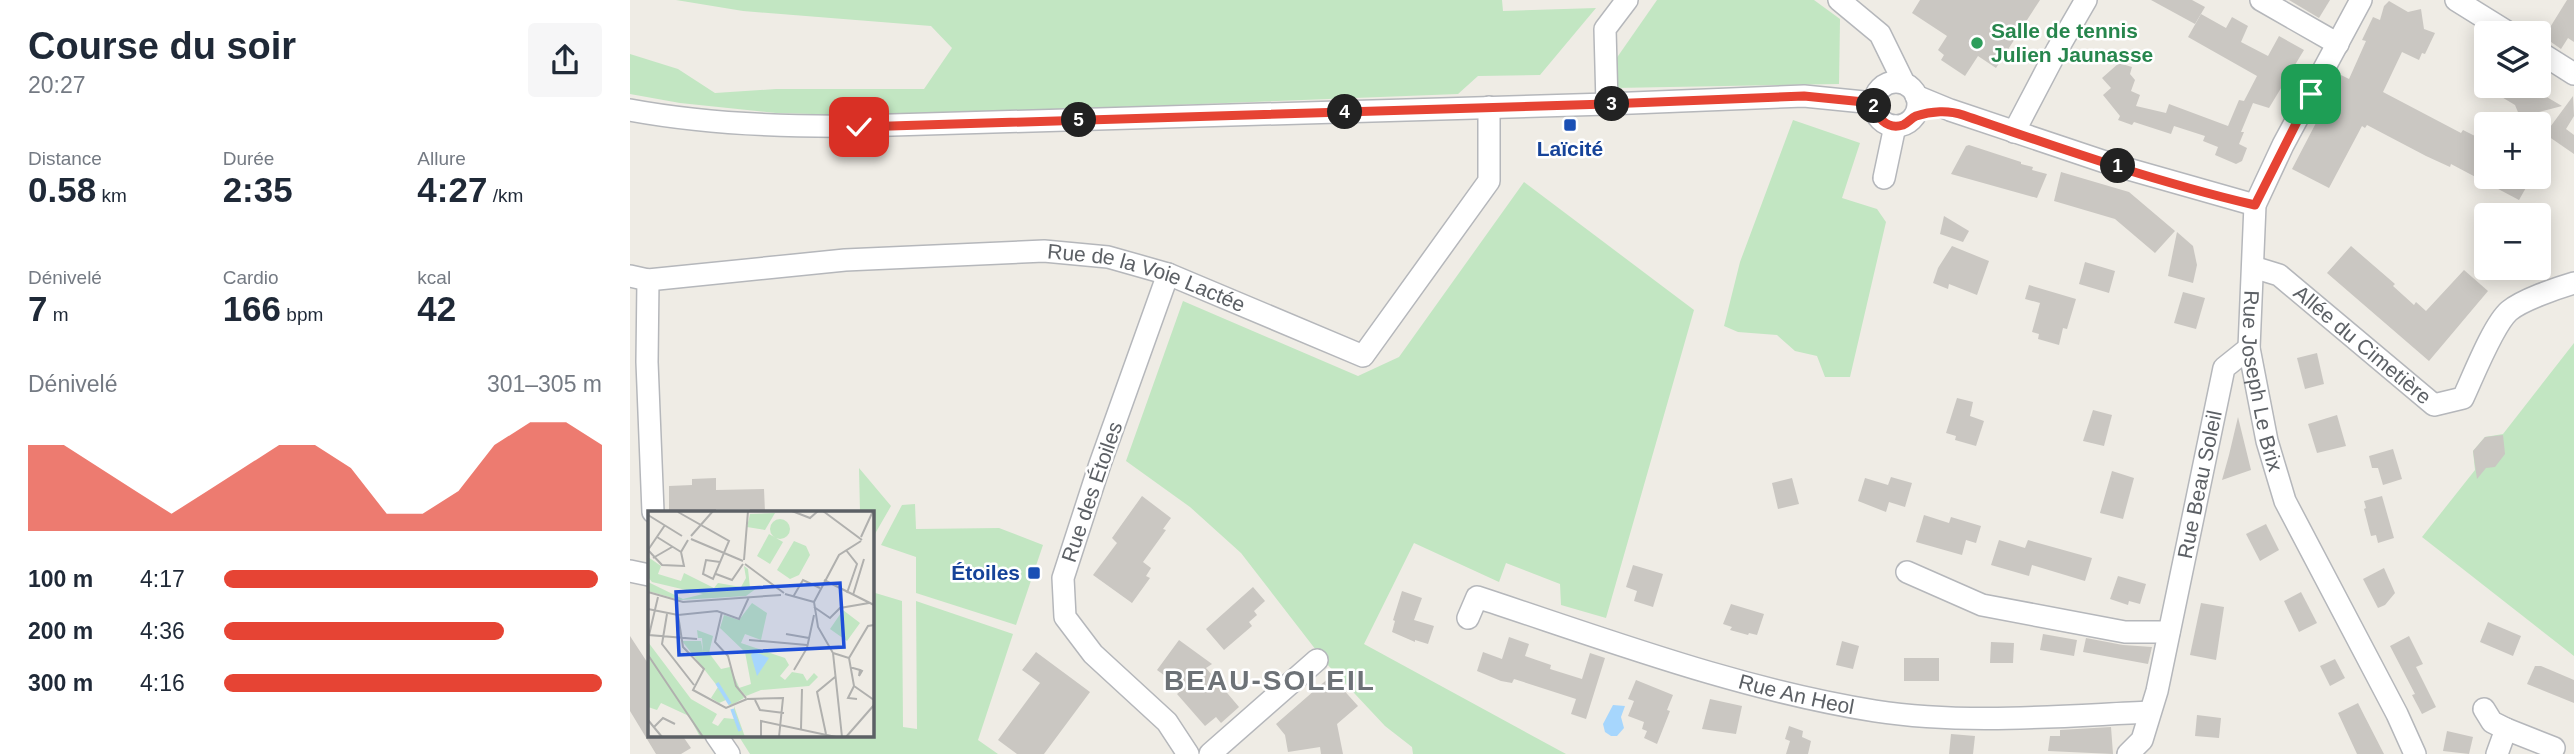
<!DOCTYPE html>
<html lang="fr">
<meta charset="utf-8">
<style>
:root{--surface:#fff;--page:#f6f6f7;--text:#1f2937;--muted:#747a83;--accent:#e64434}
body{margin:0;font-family:Arial,sans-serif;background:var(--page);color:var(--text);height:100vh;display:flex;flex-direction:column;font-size:26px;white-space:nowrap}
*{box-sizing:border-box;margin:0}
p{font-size:23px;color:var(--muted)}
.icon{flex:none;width:38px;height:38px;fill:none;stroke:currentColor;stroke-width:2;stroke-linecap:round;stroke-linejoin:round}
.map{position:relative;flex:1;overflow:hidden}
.drawer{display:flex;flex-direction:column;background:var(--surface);width:630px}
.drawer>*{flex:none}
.controls{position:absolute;left:1844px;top:21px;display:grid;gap:14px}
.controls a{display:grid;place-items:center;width:77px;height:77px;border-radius:7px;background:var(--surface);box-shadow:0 4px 18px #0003;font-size:35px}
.pin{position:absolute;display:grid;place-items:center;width:60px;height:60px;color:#fff;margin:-30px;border-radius:14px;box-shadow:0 4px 10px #0006}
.km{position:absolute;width:35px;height:35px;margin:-18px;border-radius:50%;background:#222;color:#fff;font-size:19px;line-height:35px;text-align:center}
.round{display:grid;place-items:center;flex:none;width:74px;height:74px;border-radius:7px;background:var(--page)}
.head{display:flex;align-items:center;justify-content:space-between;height:119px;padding:0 28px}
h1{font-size:38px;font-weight:700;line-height:52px}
.stats{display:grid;grid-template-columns:repeat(3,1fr);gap:10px;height:119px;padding:7px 28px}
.stats div{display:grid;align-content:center}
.stats b{font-size:35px;font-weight:700}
.stats small{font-size:19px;font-weight:400}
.stats p{font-size:19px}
.chart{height:196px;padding:14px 28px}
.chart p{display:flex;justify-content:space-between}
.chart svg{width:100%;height:126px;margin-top:7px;fill:var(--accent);opacity:.7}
ul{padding:0 28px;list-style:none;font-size:23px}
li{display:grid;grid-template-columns:112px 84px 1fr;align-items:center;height:52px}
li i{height:18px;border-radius:9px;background:var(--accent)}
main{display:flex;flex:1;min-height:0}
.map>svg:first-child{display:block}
.green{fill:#c2e6c2}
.water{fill:#a6d6fd}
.building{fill:#cac7c2}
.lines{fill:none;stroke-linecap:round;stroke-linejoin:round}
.minor-casing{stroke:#b5b7bb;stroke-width:24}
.minor{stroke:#fff;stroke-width:21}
.route-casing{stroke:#fff;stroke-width:14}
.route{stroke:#e64434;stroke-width:9}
.leisure-dot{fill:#2e9e5b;stroke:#fff;stroke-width:2.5}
.transit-dot{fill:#1a4fb4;stroke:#fff;stroke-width:2.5}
.labels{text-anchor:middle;stroke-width:5;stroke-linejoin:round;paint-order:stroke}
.leisure-label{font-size:21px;font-weight:bold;fill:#27864d;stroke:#fff;text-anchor:start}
.transit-label{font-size:21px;font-weight:bold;fill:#164399;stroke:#fff}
.street-label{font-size:21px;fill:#5c6065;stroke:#fff}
.district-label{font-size:28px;font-weight:bold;letter-spacing:2px;fill:#6d7277;stroke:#fff}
.inset-river{fill:none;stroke:#a6d6fd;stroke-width:3.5}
.inset-road{fill:none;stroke:#b0b0ae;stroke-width:2}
.view{fill:#1d4ed8;fill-opacity:0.15;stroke:#1d4ed8;stroke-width:3.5}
.inset-edge{fill:none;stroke:#5c6065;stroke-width:3.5}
</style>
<main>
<section class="drawer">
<div class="head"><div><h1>Course du soir</h1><p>20:27</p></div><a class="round"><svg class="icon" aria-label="share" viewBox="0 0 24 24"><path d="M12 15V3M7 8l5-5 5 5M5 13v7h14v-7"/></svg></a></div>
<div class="stats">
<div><p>Distance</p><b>0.58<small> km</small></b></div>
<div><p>Durée</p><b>2:35</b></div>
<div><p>Allure</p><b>4:27<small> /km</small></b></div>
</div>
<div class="stats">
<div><p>Dénivelé</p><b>7<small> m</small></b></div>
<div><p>Cardio</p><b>166<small> bpm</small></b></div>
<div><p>kcal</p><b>42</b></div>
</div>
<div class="chart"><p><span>Dénivelé</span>301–305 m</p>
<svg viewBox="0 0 160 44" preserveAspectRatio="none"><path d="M0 44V14L10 14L20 22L30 30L40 38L50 30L60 22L70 14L80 14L90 22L100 38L110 38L120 30L130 14L140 6L150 6L160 14V44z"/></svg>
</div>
<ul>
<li><b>100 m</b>4:17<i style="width:99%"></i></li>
<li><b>200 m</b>4:36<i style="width:74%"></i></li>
<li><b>300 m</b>4:16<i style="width:100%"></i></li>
</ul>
</section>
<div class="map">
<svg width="1944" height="754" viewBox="0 0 1944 754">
<rect width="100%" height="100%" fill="#efece5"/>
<g class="green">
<polygon points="46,0 872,0 873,11 966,8 910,75 848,76 828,94 254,116 146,113 50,103 0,94 0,54 48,69 85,93 146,89 294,89 322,48 301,26 113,11"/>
<polygon points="1027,0 1184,0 1210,19 1209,84 985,88 979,69"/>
<polygon points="1163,120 1230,143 1212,198 1247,209 1256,222 1220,377 1195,377 1187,356 1165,351 1147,335 1108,332 1094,326 1110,262"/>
<polygon points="894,182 1064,310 976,618 931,605 930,584 876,563 869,582 784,543 734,644 936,754 783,754 782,747 755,726 696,663 611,553 560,507 496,461 553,301 728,376 769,357"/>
<polygon points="1944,343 1944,656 1792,537 1845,470 1843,451 1855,437 1873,434"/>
<polygon points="229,468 261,506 242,539 242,512 230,512"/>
<polygon points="285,504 286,529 369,528 413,545 386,625 286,593 286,557 251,545 272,505"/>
<polygon points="242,592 272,601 273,727 287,729 286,601 383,634 348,740 368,754 120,754 108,735 242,735"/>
</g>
<polygon class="water" points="983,705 995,706 991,717 994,728 987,736 981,736 975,732 973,724"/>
<g class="building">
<polygon points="1290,0 1410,0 1366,68 1348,56 1335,76 1311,60 1314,55 1308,50 1317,36 1282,13"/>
<polygon points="1521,0 1562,0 1575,7 1565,24"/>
<polygon points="1659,0 1700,0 1689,18"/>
<polygon points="1937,0 1944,0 1944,42 1938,38 1931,49 1914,37"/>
<polygon points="1759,1 1778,12 1791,9 1794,29 1805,33 1795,54 1792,53 1789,60 1772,52 1753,92 1831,133 1833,130 1857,142 1857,177 1902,177 1889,200 1821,164 1820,167 1796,156 1737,125 1735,128 1732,126 1699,188 1662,169 1711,75 1719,79 1736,41 1732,40 1743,17 1750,20 1754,6"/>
<polygon points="1571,14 1596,28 1602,17 1618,26 1611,42 1638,56 1649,36 1674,50 1639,108 1623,103 1611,132 1614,132 1609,144 1617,148 1612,161 1606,164 1585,155 1588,147 1573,141 1575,136 1544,126 1541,134 1504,122 1502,125 1488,120 1490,116 1473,95 1481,88 1472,78 1489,63 1502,67 1500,74 1505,80 1501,91 1510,95 1506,106 1536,113 1539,104 1598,126 1609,100 1614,101 1627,76 1558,37"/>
<polygon points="1876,86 1898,86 1932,106 1890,117 1885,105 1870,96"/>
<polygon points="1943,96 1944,116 1936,129 1944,135 1944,154 1915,134"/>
<polygon points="1339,145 1391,162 1391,164 1403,167 1402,170 1417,174 1407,198 1321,174 1336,146"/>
<polygon points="1431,172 1499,192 1545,231 1525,253 1485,219 1424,201"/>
<polygon points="1314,216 1339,231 1333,242 1310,234"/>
<polygon points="1547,232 1563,246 1567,265 1563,283 1538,276"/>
<polygon points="1322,246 1359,261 1347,295 1319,284 1318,289 1303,283 1308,268"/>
<polygon points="1721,246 1765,284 1763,286 1784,305 1786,302 1796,311 1834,270 1858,291 1799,361 1697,273"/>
<polygon points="1455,262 1485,271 1479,293 1449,284"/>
<polygon points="1399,285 1446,299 1437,329 1433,328 1429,345 1408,339 1409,334 1402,332 1410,303 1395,299"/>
<polygon points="1553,292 1575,298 1566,329 1544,323"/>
<polygon points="1687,353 1694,384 1675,389 1667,358"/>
<polygon points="1327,398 1343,402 1340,416 1354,421 1346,446 1325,440 1326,436 1316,433"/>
<polygon points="1463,410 1482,415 1474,446 1453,441"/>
<polygon points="1707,415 1716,446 1687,453 1678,424"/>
<polygon points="1608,417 1621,470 1592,480 1599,455"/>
<polygon points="1873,435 1875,454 1865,467 1856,468 1847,479 1843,451 1855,437"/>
<polygon points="1763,449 1772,479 1753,485 1748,468 1742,468 1739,456"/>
<polygon points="1482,471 1504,478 1493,519 1470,513"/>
<polygon points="1261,477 1282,483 1275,507 1259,502 1256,512 1228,501 1235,478 1258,485"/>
<polygon points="86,478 86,490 134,489 135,512 119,512 120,509 86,509 86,513 46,513 46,510 39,510 39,486 62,485 62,479"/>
<polygon points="1162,478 1169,504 1148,509 1142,483"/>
<polygon points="512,496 541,518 533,529 536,530 513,562 521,568 516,576 520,578 502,603 463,575 487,543 482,538"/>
<polygon points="1752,496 1764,538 1748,543 1746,535 1741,536 1734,509 1736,508 1734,501"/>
<polygon points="1294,515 1319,523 1321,517 1351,526 1346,543 1336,540 1332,555 1286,542"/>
<polygon points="1636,524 1649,550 1630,561 1616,534"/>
<polygon points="1369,540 1395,548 1398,540 1462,558 1455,581 1402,565 1399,576 1361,565"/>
<polygon points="1003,565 1033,574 1023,607 1004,601 1007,591 996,587"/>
<polygon points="1754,568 1765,593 1755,605 1748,608 1733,579"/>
<polygon points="1488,576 1516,584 1510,604 1499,601 1498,605 1480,599"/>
<polygon points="623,587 635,601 624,611 627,615 619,622 622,626 594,650 576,629"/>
<polygon points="772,591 792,598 784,620 804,626 798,644 785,640 785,642 762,632 765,621 763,620"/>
<polygon points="1671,592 1687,623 1669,632 1654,601"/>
<polygon points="1571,603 1594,607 1586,660 1560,655"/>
<polygon points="1101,604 1134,614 1127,635 1119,633 1118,635 1100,630 1102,627 1093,624"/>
<polygon points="1858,622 1891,636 1883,656 1850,642"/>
<polygon points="1413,634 1447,640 1444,656 1410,650"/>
<polygon points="0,636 19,665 19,735 52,735 61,748 51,754 26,754 0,711"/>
<polygon points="1779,636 1793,664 1786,667 1806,707 1792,714 1782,695 1785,694 1760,646"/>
<polygon points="879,637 899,644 895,656 921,665 920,669 952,679 960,653 975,658 956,719 941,714 946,699 884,679 882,683 871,681 847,671 853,652 872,659"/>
<polygon points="1456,638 1493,645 1522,647 1518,664 1453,652"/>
<polygon points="549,640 582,664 576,668 609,707 591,723 586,717 575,726 547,694 553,689 527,670"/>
<polygon points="1212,641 1229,646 1223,669 1206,665"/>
<polygon points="1361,642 1384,643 1383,663 1360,663"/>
<polygon points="406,652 460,692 414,754 387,754 368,740 410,683 392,670"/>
<rect x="1274" y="658" width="35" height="23"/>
<polygon points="1705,659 1715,678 1700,686 1690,666"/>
<polygon points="1905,666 1911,666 1944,680 1944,703 1897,684"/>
<polygon points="701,676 728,706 707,724 713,754 691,754 690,747 658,752 655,735 646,724"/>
<polygon points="1006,680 1043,695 1037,710 1040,711 1027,744 1014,738 1017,731 1012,729 1014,722 998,716 1004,701 998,699"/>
<polygon points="1080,699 1112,706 1106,734 1072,729"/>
<polygon points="1728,703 1735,717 1754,754 1727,754 1708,713"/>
<polygon points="1567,715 1591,718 1589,738 1565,736"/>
<polygon points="1159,726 1173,731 1172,737 1181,741 1178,754 1156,754 1160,741 1155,739"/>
<polygon points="1481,727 1483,754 1418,751 1420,736 1430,736 1430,730"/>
<polygon points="1817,731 1843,737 1839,754 1813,751"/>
<polygon points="1321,734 1345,736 1343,754 1319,754"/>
</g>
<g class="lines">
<g class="minor-casing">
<g id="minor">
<polyline points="1209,0 1250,34 1274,83"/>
<polyline points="1631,0 1708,44"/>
<path id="s1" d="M1731 0 1653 145 1625 205 1619 348 1637 441 1655 501 1767 714 1785 754"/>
<polyline points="1826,0 1879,33"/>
<polyline points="1909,52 1944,74"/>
<circle cx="1266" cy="104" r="22"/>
<polyline points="1286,96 1320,110 1484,165 1625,205"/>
<polyline points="977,104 975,29 997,0"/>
<path d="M0 110C76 124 152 127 229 126L977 104 1174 96 1244 103"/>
<polyline points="1384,132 1427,50 1456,0"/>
<polyline points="1254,178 1265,126"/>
<path id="s2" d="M1623 267 1649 275 1804 405 1833 398C1843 377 1863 325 1879 311 1892 300 1927 288 1944 283"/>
<polyline points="538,274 470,464 433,578 435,617 463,654 537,722 558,754"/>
<path id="s3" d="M0 276 18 280 215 260 414 251 478 257 538 274 733 356 859 181V107"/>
<polyline points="18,280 17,362 23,512"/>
<polyline points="0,571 19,575"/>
<polyline points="1277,572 1352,605 1495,632 1539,632"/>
<path id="s4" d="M838 618 847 597C978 640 1108 689 1245 711 1335 725 1429 716 1520 712"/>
<polyline points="1854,709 1862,722 1876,729"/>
<polyline points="86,735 99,754"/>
<polyline points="580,754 687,660"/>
<path id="s5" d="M1498 754 1512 740 1527 691 1594 368 1619 348"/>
<polyline points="1867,754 1876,729 1924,748"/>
</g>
</g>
<use href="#minor" class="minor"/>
</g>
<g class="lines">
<g class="route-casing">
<path id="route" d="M229 127 977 104 1174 96 1244 103C1245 117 1257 130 1273 125 1278 123 1281 118 1286 116 1301 111 1319 110 1333 115 1429 148 1526 182 1625 205L1681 94"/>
</g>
<use href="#route" class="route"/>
</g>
<circle class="leisure-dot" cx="1347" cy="43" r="7"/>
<g class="transit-dot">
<rect x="933" y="118" width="14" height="14" rx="3.5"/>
<rect x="397" y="566" width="14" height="14" rx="3.5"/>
</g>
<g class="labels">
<g class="leisure-label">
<text x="1361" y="38">Salle de tennis<tspan x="1361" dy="24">Julien Jaunasse</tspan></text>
</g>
<g class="transit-label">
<text x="940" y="156">Laïcité</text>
<text x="390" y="580" text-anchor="end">Étoiles</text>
</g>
<g class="street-label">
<text dy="7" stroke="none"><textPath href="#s3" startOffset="522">Rue de la Voie Lactée</textPath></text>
<text dy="7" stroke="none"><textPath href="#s2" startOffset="136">Allée du Cimetière</textPath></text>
<text dy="7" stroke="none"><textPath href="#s1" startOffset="408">Rue Joseph Le Brix</textPath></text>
<text dy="7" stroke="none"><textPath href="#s5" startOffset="282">Rue Beau Soleil</textPath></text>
<text transform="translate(462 492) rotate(-71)" y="7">Rue des Étoiles</text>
<text dy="7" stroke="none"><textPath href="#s4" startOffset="357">Rue An Heol</textPath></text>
</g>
<g class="district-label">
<text x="640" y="690">BEAU-SOLEIL</text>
</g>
</g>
<g transform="translate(18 511)">
<rect width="226" height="226" fill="#efece5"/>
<path d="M127 2 117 19 99 16 102 3ZM122 18a10 10 0 1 1 20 0a10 10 0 1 1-20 0ZM121 23 135 31 122 53 109 45ZM146 30 158 35 162 44 151 64 142 68 129 59ZM0 46 13 55 10 63 33 70 36 62 66 77 70 72 93 76 98 67 96 55 100 58 102 77H109L98 85 32 89 0 80V71L35 88 55 83 4 71 0 66ZM104 92 119 102 113 129 97 123 93 132 137 147 141 154 132 165 137 169 144 161 155 163 159 170 166 162 170 166 161 175 113 179 98 185 91 177 103 173 97 141 72 117 76 104 91 109ZM195 99 212 112 199 130 182 118ZM49 119 65 125 61 142 73 158 82 156 96 187 82 195 78 189 71 192 63 187 70 176 34 130H53L55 141 54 127H50ZM0 131 43 188 69 203 64 212 70 215 76 207 86 208V195L97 226H52L41 205 13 192 9 199 0 196Z" fill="#c2e6c2"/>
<path d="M106 140 121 147 109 165 103 144Z" fill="#a6d6fd"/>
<path class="inset-river" d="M69 172 82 193M84 198 92 220"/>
<path class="inset-road" d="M144 0 162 7 170 0M175 0 214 29M30 1 81 30 65 68 55 63 58 49 72 51M0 4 34 25M43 25 65 0M9 26 33 41M213 26 225 0M43 28 95 50M0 39 14 54 36 55 33 41 40 29M0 39 17 14M198 39 209 53 199 82M5 47 24 36M96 49 100 0M97 53 136 82M68 63 84 69 95 53M176 69 226 94M0 81 35 91 133 84M137 83 166 91M205 84 216 48M10 86 1 124 49 128M145 86 155 69 172 77M166 96 182 107 192 97 221 92M0 98 30 104 69 100 91 108 101 86M74 101 67 131 80 145 88 175 98 187M19 103 14 133 46 174M30 104 35 136 56 158 45 179 78 197 99 188M138 123 161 127M101 129 159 134M185 142 201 147 206 175 226 189M0 144 55 226M201 147 220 115 226 114M202 157H205L212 159 214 160 211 165 212 159M146 159 159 137 166 104M206 175 200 187 209 188M99 188 135 187 131 226M107 189 112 199 136 202M0 209 14 226M6 216 15 207 27 213M153 218 154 178M178 223 169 181 187 166M113 226V210L188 226M194 226 185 142 170 116 166 91 191 44 213 30M198 226 226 194"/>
<path class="view" d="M192 72 196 136 31 144 28 81Z"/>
<rect width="226" height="226" class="inset-edge"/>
</g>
</svg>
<div class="controls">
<a><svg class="icon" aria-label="layers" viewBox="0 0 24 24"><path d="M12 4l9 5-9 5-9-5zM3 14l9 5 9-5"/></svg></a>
<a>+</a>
<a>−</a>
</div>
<div class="pin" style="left:1681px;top:94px;background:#1e9e55"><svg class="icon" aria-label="arrive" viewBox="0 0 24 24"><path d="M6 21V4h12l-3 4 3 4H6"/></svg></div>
<div class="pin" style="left:229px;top:127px;background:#d93025"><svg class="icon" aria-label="check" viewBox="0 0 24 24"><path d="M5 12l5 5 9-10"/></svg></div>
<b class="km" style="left:1488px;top:166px">1</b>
<b class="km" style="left:1244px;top:106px">2</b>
<b class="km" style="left:982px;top:104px">3</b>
<b class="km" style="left:715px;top:112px">4</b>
<b class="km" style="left:449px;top:120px">5</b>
</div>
</main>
